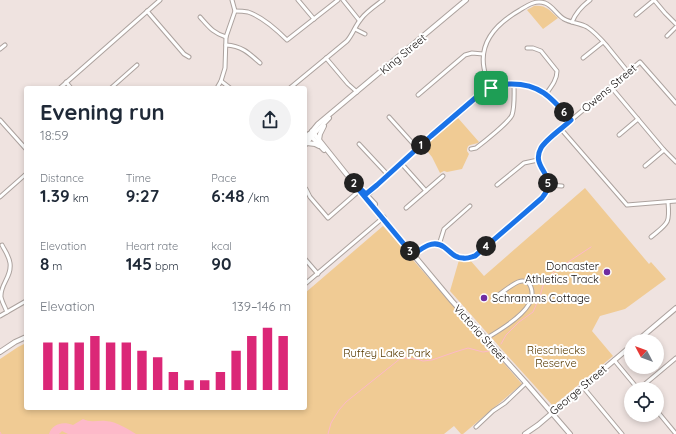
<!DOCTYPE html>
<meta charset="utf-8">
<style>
:root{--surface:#fff;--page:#f2f2f3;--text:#1f2937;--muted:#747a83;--accent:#db2777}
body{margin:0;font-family:Quicksand,sans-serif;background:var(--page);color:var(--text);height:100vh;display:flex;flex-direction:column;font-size:15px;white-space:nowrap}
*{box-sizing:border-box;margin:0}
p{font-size:13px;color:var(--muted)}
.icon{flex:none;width:22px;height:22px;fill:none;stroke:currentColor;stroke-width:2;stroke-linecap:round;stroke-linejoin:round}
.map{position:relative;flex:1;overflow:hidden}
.side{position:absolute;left:24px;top:86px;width:283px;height:324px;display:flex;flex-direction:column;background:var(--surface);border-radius:4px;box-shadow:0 2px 6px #0003}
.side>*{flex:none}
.needle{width:26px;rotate:311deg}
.controls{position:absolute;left:624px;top:334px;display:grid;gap:8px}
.controls a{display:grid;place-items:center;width:40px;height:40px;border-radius:50%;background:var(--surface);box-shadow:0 2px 6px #0003;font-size:20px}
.pin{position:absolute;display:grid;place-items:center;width:34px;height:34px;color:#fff;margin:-17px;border-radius:8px;box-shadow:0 2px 6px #0006}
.km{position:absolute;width:20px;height:20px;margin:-10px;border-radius:50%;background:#222;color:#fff;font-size:11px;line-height:20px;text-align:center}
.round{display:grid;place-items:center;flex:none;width:42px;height:42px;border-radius:21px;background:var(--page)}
.summary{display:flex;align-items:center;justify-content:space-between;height:68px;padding:0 16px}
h1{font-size:22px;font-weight:700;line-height:30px}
.stats{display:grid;grid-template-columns:repeat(3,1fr);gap:6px;height:68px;padding:4px 16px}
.stats div{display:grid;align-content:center}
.stats b{font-size:17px;font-weight:700}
.stats small{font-size:11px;font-weight:400}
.stats p{font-size:11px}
.chart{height:112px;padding:8px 16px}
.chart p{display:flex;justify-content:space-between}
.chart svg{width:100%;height:72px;margin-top:4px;stroke:var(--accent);stroke-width:6}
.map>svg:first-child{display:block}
.green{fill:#f0cb94}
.water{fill:#fdb9c9}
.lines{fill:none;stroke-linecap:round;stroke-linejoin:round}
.stream{stroke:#fdb9c9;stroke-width:1}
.minor-casing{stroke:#aca29e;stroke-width:5}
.major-casing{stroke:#aca29e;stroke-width:6}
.minor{stroke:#fff;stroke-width:3}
.major{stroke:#fff;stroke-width:4}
.route-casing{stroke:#fff;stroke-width:8}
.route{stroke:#1a73e8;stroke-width:5}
.poi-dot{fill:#702da1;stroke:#fff;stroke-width:1.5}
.labels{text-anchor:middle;stroke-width:4;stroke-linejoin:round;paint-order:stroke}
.street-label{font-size:11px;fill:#14100f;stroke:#fff}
.poi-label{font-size:11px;fill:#14100f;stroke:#fff;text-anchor:end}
.park-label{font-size:11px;fill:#583a00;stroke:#fff}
</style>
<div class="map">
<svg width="676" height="434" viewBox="0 0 676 434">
<rect width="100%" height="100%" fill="#efe3e0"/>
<g class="green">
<path d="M534 6C546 5 549 10 558 18L543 29 527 10Z"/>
<path d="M458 118 479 142C474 146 467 142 467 151L469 154 462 169 447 172 444 171 440 173 432 157 424 147Z"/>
<polygon points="585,188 649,264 651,262 666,279 625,309 600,316 592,331 613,356 553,406 505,353 450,291 459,260 470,260 484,276"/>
<polygon points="383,226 522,384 463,434 461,434 454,426 444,434 0,434 0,359 18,347 26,343 26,408 305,408 305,293"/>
</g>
<path class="water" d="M83 419C90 423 98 420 106 421 117 422 126 428 136 434H68L62 431 59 434H49C52 424 63 421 73 425Z"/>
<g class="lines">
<g class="stream">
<polyline points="501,344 506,335 519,322 533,312 540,296 544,282 556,270 591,247"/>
<polyline points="0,432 1,434"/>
<polyline points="328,434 331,423 339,410 346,402 401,358 417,359 423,361 432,360 455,352 468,348 483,352 489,351"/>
</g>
<g class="minor-casing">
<g id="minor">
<polyline points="298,0 314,19"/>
<polyline points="343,0 359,20"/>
<polyline points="147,11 184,54 189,57"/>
<path d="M235 11C239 11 243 11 248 12 263 17 276 29 287 40L338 0"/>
<polyline points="636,15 654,0 665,13 676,24"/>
<path d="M200 17C209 27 213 33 226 37"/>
<path d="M572 22C576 12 582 6 590 0"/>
<polyline points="355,29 365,34"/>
<polyline points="667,36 676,27"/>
<path d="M226 45C242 46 249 53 260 63"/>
<path d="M527 48H533L541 51 557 71C557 80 551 87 546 94"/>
<polyline points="0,49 5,45"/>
<polyline points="326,58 348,84 357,92"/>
<polyline points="583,58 603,42"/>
<polyline points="221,81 230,88"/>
<polyline points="66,82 71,88"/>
<polyline points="611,87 664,150 676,162"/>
<polyline points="60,88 160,0"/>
<polyline points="111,88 137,65"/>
<polyline points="217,88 221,81 225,68 226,37 235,11 232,0"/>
<path d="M290 88 347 41C353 34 355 26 361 19 366 12 375 6 383 0"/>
<path d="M491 88C488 81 485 75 484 68 479 41 499 22 520 10 528 5 535 0 545 3 553 6 557 15 564 19 571 23 580 23 587 27 595 32 601 39 607 46 614 55 621 63 628 72"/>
<polyline points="418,95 465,55 472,53 483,54"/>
<polyline points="389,117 417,148"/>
<polyline points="0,120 26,149"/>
<polyline points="561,129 627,205 676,201"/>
<polyline points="619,135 638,119"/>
<polyline points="359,144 388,175"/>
<path d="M471 149 476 148C484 142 509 122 512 115 515 106 514 92 514 83"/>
<polyline points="401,163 426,191"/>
<polyline points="645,166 664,150"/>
<polyline points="497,185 524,163 538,160"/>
<polyline points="548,185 562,186"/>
<polyline points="306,189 310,197 328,218 360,190"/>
<path d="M366 195 370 193 377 185 423 143 477 96C499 79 529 79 550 97 558 103 565 112 571 120"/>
<polyline points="0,197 26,174"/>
<polyline points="406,208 443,176"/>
<path d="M651 237C668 223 670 224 668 202"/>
<path d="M2 245C5 251 9 256 10 263 12 277 0 284 1 297 2 302 5 307 7 312"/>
<polyline points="439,245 444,229 470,206"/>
<path d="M413 255C422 248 433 240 444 247 451 252 454 258 463 258 467 259 471 257 475 256L542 198C548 189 550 181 544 172 542 169 539 164 538 161 537 154 541 148 544 143L640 62 676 103"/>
<polyline points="305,259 318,274"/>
<polyline points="305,284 384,217"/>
<polyline points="0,316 26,301"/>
<path d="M485 339C499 331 521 318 529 304 535 294 532 277 518 282 511 285 503 292 497 296"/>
<polyline points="614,360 638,389"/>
<polyline points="583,387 622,434"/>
<polyline points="639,389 676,358"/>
<polyline points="657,411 676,434"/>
<polyline points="476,427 493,411 505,403 526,383"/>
</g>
</g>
<g class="major-casing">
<g id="major">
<polyline points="312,131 359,190 392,229 452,301 526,383 570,434"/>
<polyline points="309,134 324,150"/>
<polyline points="305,140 318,124 466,0"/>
<polyline points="319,140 320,134 324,126"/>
<polyline points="307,143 315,144 319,146"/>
<polyline points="305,145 312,136 329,118"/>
<polyline points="359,187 375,204"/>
<polyline points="637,341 676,308"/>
<polyline points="0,352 15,342 26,337"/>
<polyline points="525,434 538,425 631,346"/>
</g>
</g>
<use href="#minor" class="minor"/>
<use href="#major" class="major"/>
</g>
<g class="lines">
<g class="route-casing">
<path id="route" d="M509 84C540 83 552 98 571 120 563 128 546 139 541 148 531 166 553 173 547 190 546 193 544 195 542 198L475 256C471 257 467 259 463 258 454 258 451 252 444 247 433 239 422 248 413 255L359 190 353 182 366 194 377 185 431 136 480 94 497 86Z"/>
</g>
<use href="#route" class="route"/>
</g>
<g class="poi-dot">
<circle cx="607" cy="272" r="4"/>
<circle cx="484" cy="298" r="4"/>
</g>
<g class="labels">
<g class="street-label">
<text transform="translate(403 54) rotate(-40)" y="4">King Street</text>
<text transform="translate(609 88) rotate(-40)" y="4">Owens Street</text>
<text transform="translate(480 333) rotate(48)" y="4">Victoria Street</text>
<text transform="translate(578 390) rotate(-40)" y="4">George Street</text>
</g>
<g class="poi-label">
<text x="599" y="270">Doncaster<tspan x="599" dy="13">Athletics Track</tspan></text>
<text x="492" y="302" text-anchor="start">Schramms Cottage</text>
</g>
<g class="park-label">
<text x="556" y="354">Rieschiecks<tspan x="556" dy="13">Reserve</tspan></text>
<text x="387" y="357">Ruffey Lake Park</text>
</g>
</g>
</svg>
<div class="controls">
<a><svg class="needle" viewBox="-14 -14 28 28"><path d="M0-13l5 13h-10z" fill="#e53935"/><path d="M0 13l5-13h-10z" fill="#747a83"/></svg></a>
<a><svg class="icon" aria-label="locate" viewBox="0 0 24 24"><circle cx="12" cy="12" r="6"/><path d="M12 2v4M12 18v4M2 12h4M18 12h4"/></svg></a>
</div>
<div class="pin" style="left:491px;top:88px;background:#1e9e55"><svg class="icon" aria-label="arrive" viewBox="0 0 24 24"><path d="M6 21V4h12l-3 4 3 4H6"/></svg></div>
<b class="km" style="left:421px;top:145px">1</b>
<b class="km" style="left:354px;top:183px">2</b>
<b class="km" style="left:410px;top:251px">3</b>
<b class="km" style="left:486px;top:246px">4</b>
<b class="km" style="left:548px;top:183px">5</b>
<b class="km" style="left:564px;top:112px">6</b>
<section class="side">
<div class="summary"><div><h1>Evening run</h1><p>18:59</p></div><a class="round"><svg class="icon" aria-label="share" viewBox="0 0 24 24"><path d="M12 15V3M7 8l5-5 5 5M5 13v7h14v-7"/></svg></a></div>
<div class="stats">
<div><p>Distance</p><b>1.39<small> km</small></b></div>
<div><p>Time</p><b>9:27</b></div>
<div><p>Pace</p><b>6:48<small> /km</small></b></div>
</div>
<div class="stats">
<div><p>Elevation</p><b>8<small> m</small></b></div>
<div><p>Heart rate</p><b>145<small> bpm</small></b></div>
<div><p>kcal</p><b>90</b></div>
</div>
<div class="chart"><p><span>Elevation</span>139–146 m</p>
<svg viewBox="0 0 160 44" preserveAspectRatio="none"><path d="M5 44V15M15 44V15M25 44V15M35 44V11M45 44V15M55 44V15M65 44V20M75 44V24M85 44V33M95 44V38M105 44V38M115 44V33M125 44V20M135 44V11M145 44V6M155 44V11"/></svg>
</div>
</section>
</div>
